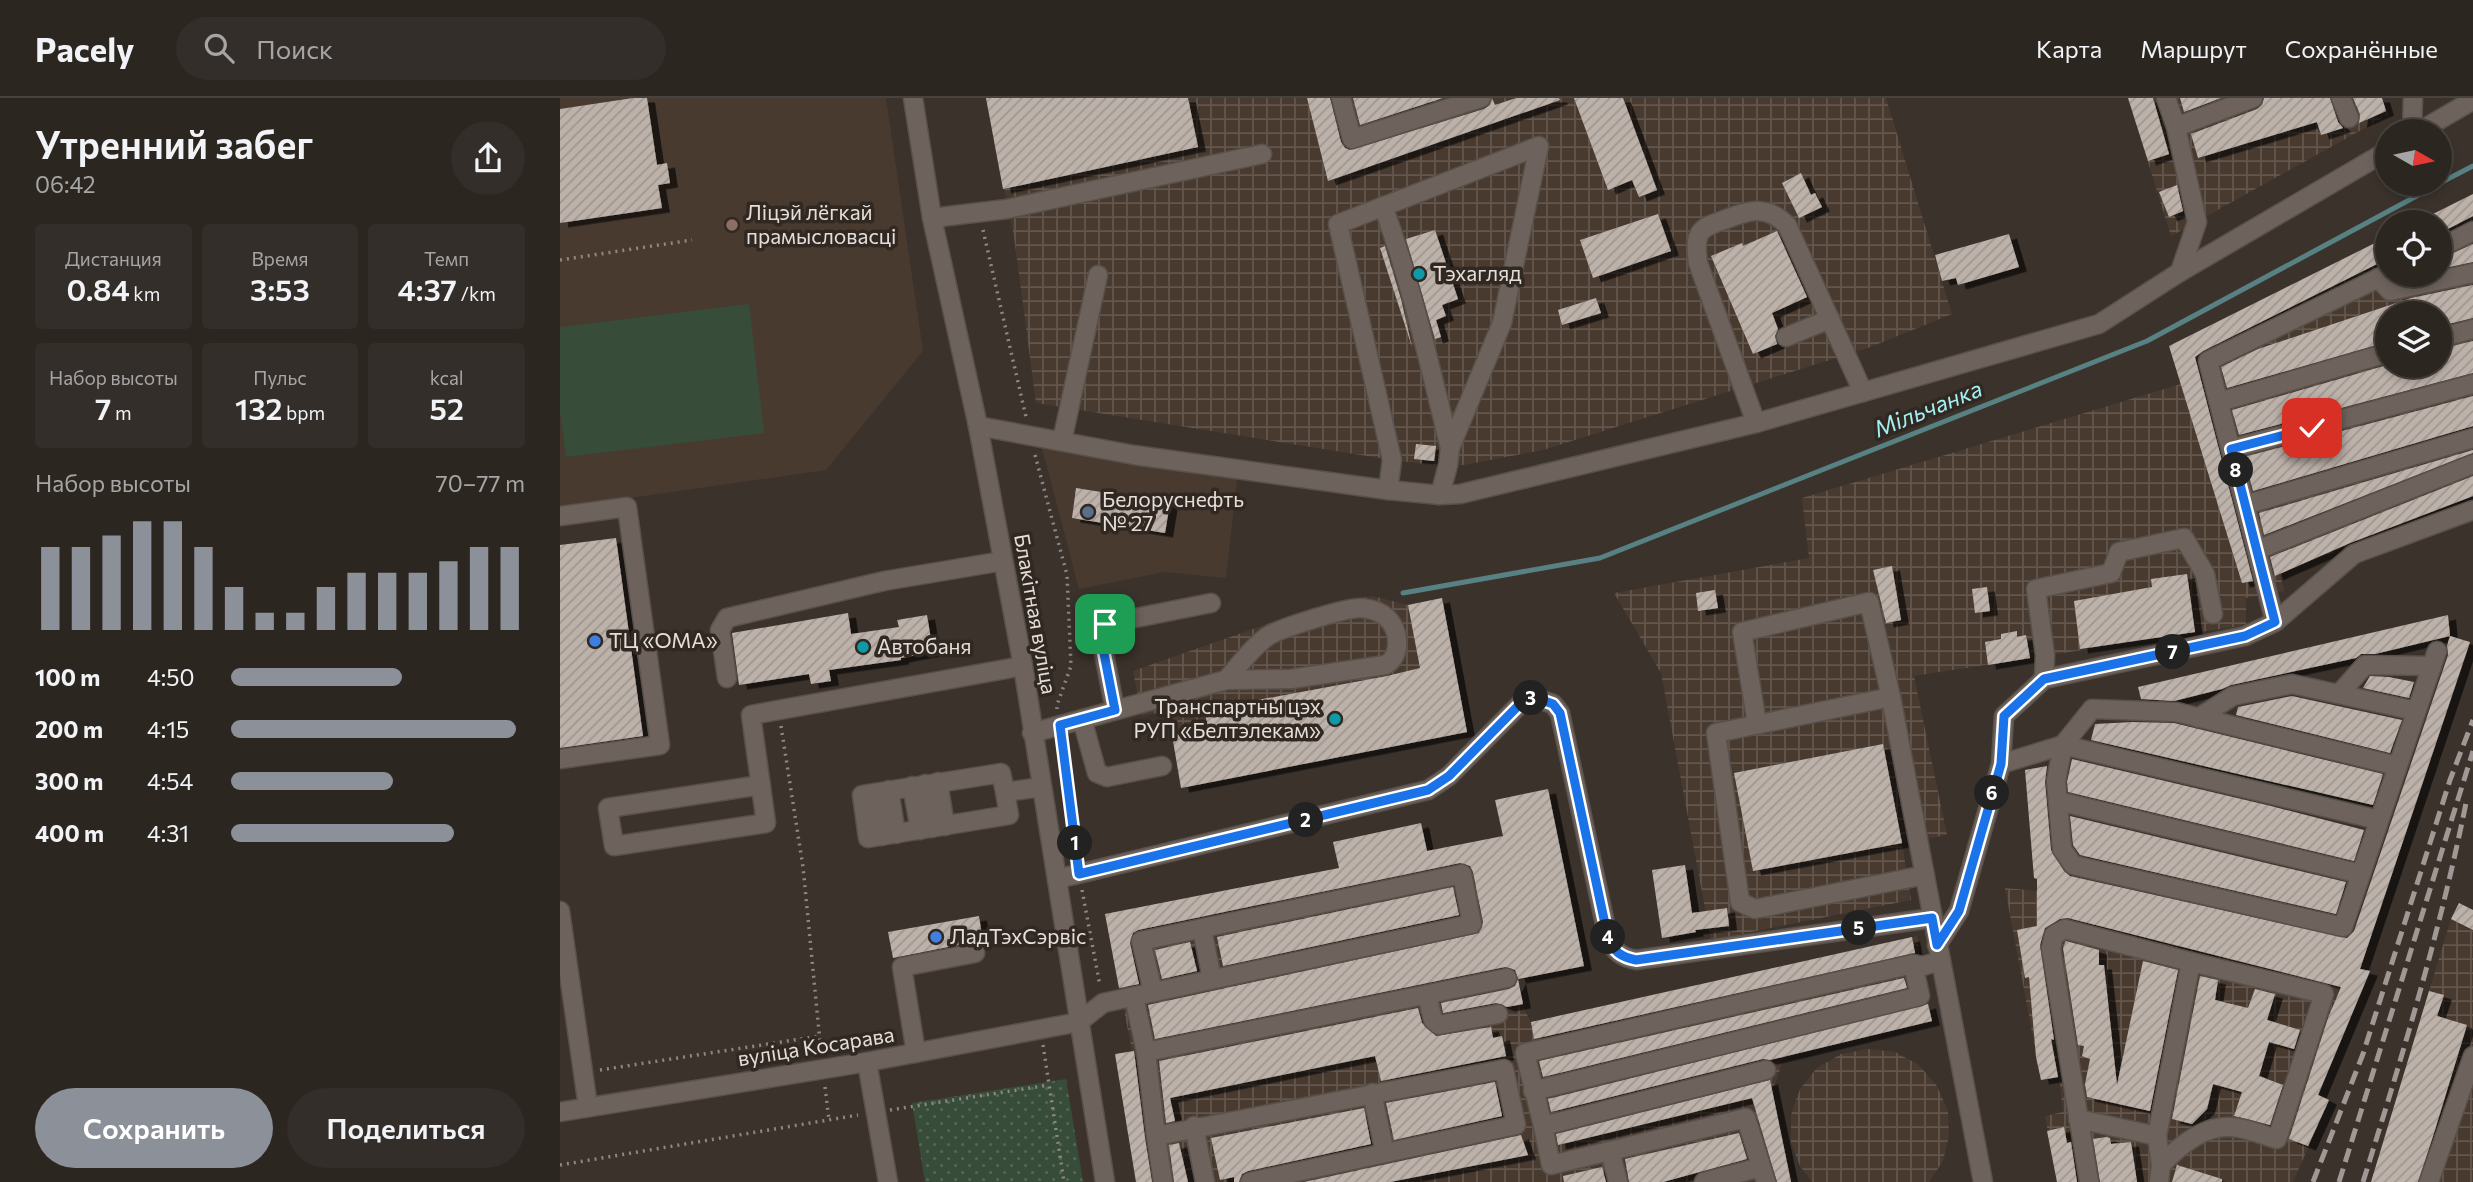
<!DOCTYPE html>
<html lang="ru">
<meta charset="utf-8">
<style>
:root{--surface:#2c2621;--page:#342e2a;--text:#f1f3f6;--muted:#a6a5a5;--line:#48433f;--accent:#8c9099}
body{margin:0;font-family:Commissioner,sans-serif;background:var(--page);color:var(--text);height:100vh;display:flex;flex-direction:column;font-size:26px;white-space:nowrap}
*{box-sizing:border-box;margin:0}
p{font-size:23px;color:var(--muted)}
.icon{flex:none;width:38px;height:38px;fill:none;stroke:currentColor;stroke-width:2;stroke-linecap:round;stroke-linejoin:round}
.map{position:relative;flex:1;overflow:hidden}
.sheet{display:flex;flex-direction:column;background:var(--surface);width:560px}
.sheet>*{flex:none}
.needle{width:46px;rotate:99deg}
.fabs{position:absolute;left:1815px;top:21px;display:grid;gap:14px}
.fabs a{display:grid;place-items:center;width:77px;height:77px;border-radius:50%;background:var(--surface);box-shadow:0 4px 10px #0003,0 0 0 2px var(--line);font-size:35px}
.pin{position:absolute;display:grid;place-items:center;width:60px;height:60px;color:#fff;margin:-30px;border-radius:14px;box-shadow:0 4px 10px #0006}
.km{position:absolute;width:35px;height:35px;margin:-18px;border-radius:50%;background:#222;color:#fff;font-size:19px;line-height:35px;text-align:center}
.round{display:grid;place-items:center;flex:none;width:74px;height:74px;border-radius:37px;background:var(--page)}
.overview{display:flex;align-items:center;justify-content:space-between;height:119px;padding:0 35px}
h1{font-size:38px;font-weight:600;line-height:52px}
.metrics{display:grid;grid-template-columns:repeat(3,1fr);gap:10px;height:119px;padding:7px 35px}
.metrics div{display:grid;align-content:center;border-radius:7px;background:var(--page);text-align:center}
.metrics b{font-size:30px;font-weight:600}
.metrics small{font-size:19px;font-weight:400}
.metrics p{font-size:19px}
.chart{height:196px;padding:14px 35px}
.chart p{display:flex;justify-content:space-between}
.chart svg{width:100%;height:126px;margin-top:7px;stroke:var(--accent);stroke-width:6}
.primary-button{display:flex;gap:14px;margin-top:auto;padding:14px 35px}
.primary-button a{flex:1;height:80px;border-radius:42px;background:var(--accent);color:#fff;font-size:28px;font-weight:600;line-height:80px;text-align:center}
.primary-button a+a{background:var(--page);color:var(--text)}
ul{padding:0 35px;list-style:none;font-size:23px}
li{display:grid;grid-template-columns:112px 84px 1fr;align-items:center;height:52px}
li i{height:18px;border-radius:9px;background:var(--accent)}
header{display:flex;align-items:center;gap:42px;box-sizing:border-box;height:98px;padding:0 35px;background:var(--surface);border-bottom:2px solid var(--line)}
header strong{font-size:33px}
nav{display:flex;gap:38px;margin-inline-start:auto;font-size:24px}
.search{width:490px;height:63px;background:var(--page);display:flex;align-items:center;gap:18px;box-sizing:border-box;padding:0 24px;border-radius:38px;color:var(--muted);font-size:26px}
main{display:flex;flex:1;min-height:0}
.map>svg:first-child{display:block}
.built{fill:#493a30}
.industrial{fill:url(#industrial-grid);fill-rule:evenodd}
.park{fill:url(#park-dots)}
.pitch{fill:#374d39}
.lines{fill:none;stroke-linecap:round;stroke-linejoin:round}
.stream{stroke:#578183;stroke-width:5}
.building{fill:url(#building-hatch);filter:url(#shadow)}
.minor-casing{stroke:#58514b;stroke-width:21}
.path{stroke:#8f8782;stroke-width:3.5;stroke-dasharray:2 5;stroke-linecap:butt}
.minor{stroke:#6e635c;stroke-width:18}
.rail{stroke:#a09894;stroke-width:5;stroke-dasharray:14 7;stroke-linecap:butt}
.route-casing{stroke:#fff;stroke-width:14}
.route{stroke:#1a73e8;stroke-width:9}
.education-dot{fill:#8d6e63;stroke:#312822;stroke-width:2.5}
.culture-dot{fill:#0f9aa8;stroke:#312822;stroke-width:2.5}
.service-dot{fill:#5c6f8a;stroke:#312822;stroke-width:2.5}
.shop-dot{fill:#3f7fe0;stroke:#312822;stroke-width:2.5}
.labels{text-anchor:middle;stroke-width:7;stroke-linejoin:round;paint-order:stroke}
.poi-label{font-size:21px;fill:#e4deda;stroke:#312822;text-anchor:start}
.street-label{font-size:21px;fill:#e4deda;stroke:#312822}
.water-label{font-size:23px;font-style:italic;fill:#a3f1f5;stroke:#312822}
</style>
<header>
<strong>Pacely</strong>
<div class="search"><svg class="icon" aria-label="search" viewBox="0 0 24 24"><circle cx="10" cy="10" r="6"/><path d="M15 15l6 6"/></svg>Поиск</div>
<nav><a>Карта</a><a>Маршрут</a><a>Сохранённые</a></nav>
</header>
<main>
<section class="sheet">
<div class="overview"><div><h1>Утренний забег</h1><p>06:42</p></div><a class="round"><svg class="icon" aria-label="share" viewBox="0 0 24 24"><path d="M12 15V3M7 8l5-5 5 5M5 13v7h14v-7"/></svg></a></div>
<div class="metrics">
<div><p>Дистанция</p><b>0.84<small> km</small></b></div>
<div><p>Время</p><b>3:53</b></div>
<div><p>Темп</p><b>4:37<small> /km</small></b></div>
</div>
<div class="metrics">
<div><p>Набор высоты</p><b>7<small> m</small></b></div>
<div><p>Пульс</p><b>132<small> bpm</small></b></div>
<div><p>kcal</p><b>52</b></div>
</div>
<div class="chart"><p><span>Набор высоты</span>70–77 m</p>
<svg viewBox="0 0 160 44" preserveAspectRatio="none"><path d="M5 44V15M15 44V15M25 44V11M35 44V6M45 44V6M55 44V15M65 44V29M75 44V38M85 44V38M95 44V29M105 44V24M115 44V24M125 44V24M135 44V20M145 44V15M155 44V15"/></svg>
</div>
<ul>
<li><b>100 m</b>4:50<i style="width:58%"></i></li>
<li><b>200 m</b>4:15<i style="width:97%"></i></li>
<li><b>300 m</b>4:54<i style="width:55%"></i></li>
<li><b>400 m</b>4:31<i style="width:76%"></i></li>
</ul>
<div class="primary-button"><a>Сохранить</a><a>Поделиться</a></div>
</section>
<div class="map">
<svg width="1913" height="1084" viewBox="0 0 1913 1084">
<defs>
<pattern id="industrial-grid" width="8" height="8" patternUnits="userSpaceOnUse" patternTransform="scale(1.75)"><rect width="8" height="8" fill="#493a30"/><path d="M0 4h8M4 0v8" fill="none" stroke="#63564d"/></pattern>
<pattern id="park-dots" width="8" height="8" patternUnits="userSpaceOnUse" patternTransform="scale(1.75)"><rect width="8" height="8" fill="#374d39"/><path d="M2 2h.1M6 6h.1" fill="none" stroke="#546655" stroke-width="1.8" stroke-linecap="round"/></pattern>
<pattern id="building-hatch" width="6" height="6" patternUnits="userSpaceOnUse" patternTransform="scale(1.75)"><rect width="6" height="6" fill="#bdb2aa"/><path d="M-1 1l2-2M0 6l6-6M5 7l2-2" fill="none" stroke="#9f9690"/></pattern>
<filter id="shadow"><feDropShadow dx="8" dy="4.5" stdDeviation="0" flood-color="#0009"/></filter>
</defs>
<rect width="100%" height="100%" fill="#3b322c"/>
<g class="built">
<polygon points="0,0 326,0 363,253 266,372 0,410"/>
<polygon points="482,350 677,381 666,480 604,474 519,491"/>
</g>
<g class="industrial">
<polygon points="426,0 1326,0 1392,216 1308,250 983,352 904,367 873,367 832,362 476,305 454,139"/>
<polygon points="1568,0 1822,0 1828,17 1611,138"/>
<path d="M1913 96V398L1719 476 1725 493 1686 500V527L1354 578 1387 737 1342 745 1351 802 1151 842 1101 575 1054 495 1249 460 1242 400 1621 286 1609 248 1827 139V177H1880V124H1857ZM1827 215H1880V268H1827Z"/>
<polygon points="812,498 848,507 882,500 907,634 622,690 607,613 582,618 573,573 713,524 776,504"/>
<polygon points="928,741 953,870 965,913 971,924 1357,838 1372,923 1224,959 1212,995 1230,1076 1236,1084 576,1084 555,956 572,953 545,816"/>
<polygon points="1445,790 1477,793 1810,873 1758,997 1769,1002 1733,1084 1497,1084 1485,1018 1503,1014 1499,979 1481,982"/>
<polygon points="1899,805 1913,812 1913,1084 1811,1084 1891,821"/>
<polygon points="1308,951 1335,954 1359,967 1377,988 1388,1013 1389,1038 1383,1063 1369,1084 1252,1084 1240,1068 1231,1045 1231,1017 1240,991 1257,970 1281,956"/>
</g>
<polygon class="park" points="506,981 523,1084 365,1084 352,1005"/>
<polygon class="pitch" points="189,206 204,335 6,359 0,313 0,229"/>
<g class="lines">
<g class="stream">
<polyline points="1880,85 1913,68"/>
<polyline points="843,495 1040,460 1587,243 1879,86"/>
</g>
</g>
<g class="building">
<polygon points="73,0 87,0 97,67 107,65 110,85 98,87 102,110 0,125 0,11"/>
<polygon points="426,0 628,0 638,49 443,91"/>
<polygon points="747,0 770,0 781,44 785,50 790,52 924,11 930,7 932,0 935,7 956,0 999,0 1000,2 768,83"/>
<polygon points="793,0 883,0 800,27"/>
<polygon points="1014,0 1063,0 1097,92 1079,99 1072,82 1048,92"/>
<polygon points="1568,0 1593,0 1609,56 1588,63"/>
<polygon points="1620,0 1661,0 1624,14"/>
<polygon points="1704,0 1770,0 1778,24 1783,30 1761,37 1757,24 1638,60 1631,36 1697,11 1702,7"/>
<polygon points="1793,0 1822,0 1826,13 1799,25 1800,16"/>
<polygon points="1241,75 1251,97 1255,95 1262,109 1239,120 1222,85"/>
<polygon points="1617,87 1623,113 1609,119 1599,94"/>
<polygon points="1913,96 1913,118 1880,135 1880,124 1857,124"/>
<polygon points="1098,116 1111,153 1033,180 1020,142"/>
<polygon points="875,132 898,201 882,207 886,218 876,222 881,239 875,241 846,141"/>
<polygon points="1217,133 1247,199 1212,215 1218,231 1215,238 1217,246 1193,256 1151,158 1182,145 1183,148"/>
<polygon points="1449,136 1459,169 1398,187 1396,180 1382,183 1375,157"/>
<polygon points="1827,139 1827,161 1643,253 1635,259 1693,483 1682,485 1609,248"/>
<polygon points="1913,146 1913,164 1880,171 1880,161"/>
<polygon points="825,148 841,201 852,249 820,150"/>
<polygon points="1913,187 1913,220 1880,228 1880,215 1827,215 1827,244 1667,290 1661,269 1698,251 1851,200"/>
<polygon points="1036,200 1041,215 1002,227 998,212"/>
<polygon points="1913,243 1913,275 1679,337 1672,312 1827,267 1880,268 1880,251"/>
<polygon points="1913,298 1913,328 1693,393 1684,359"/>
<polygon points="856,346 876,348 874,363 854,361"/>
<polygon points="1913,352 1913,355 1704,437 1699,415"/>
<polygon points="1913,378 1913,398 1790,445 1715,478 1710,459"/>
<polygon points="516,390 610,405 605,435 512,420"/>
<polygon points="56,440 83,638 0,650 0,447"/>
<polygon points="1332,468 1341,522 1326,525 1313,472"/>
<polygon points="1627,476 1635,534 1520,551 1514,503 1592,489 1591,481"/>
<polygon points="1427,489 1430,513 1415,515 1412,491"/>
<polygon points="1155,492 1158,510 1138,513 1136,495"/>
<polygon points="882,500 907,634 621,690 612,637 648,629 644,612 827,578 860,570 848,507"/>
<polygon points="288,515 291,536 339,529 337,522 367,517 373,554 341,560 341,562 269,572 271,583 251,586 249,576 179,587 172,535"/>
<polygon points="1888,517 1890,538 1815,556 1801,556 1796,560 1671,587 1662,591 1614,603 1581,601 1578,589"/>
<polygon points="1457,533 1457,539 1466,537 1470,560 1428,567 1425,544 1441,541 1441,536"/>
<polygon points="1890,538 1910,544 1800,871 1810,873 1758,997 1769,1002 1748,1048 1729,1041 1768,920 1781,889 1508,820 1500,821 1485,830 1480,847 1494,942 1491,941 1498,979 1481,982 1476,959 1469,879 1465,880 1457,832 1477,828 1477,781 1474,780 1465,672 1487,668 1485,684 1491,752 1504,773 1510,778 1787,840 1794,833 1888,557 1887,548"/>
<polygon points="1810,578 1829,579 1854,584 1849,600 1803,590"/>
<polygon points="1732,598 1842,622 1830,655 1676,617 1678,609"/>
<polygon points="1572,624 1614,625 1823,676 1813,707 1531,642 1535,626"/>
<polygon points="1323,646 1342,745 1193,773 1174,675"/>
<polygon points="1512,661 1711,708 1804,732 1794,763 1508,694 1507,684"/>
<polygon points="988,691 1024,868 958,881 955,872 945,869 595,941 588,907 919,835 923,824 913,774 910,768 900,765 578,832 573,835 570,845 579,886 559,890 545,816 779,770 773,744 861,725 867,753 943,738 935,702"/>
<polygon points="1510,718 1786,784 1776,816 1520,757 1513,747"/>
<polygon points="1125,767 1132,815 1167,810 1169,828 1135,832 1136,834 1102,840 1092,772"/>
<polygon points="893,789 899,817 663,868 657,839"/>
<polygon points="1899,805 1913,812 1913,832 1891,821"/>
<polygon points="419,818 423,844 413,844 333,860 328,834"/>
<polygon points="1352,839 1355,855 974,941 971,924"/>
<polygon points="1506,843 1539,852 1539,867 1544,867 1557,987 1583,863 1618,872 1590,1013 1527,999 1525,986 1530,961 1522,958 1524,948 1518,947 1503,850"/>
<polygon points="630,844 637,873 602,881 595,852"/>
<polygon points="1640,878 1658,882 1655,902 1688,910 1695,891 1715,896 1707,922 1740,932 1734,951 1709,944 1699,978 1723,987 1710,1027 1674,1018 1682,994 1653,986 1647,1011 1632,1026 1612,1021"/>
<polygon points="1344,880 1347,890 983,979 979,963"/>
<polygon points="958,881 963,906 947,909 936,905 883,915 881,905 949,891 955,888"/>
<polygon points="1869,893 1884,897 1877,918 1907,927 1874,1035 1858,1084 1811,1084"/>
<polygon points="1368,906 1372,923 1210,962 1203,961 991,1014 988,1001"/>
<polygon points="858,910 862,925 876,938 931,929 933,940 942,938 946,958 821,983 815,958 610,1000 615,1023 606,1025 599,963"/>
<polygon points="574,953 585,1040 592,1084 576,1084 555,956"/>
<polygon points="1210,982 1231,1084 1217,1084 1192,1000 998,1047 996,1036"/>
<polygon points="935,984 942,1018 834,1042 826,1005"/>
<polygon points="804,1010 811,1046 688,1073 682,1076 679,1084 674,1084 674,1079 660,1082 651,1040"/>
<polygon points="1504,1029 1507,1045 1511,1044 1517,1084 1497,1084 1487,1033"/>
<polygon points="1179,1035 1187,1061 1103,1084 1069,1084 1065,1061"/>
<polygon points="961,1037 968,1057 830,1084 744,1084"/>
<polygon points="1546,1039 1550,1040 1551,1046 1571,1044 1577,1084 1540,1084 1533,1041"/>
<polygon points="619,1045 628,1084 614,1084 609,1047"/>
<polygon points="1617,1067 1662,1081 1662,1084 1612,1084"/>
<polygon points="1042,1069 1046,1084 1004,1084 1003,1078"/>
</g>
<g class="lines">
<g class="minor-casing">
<g id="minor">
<polyline points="353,0 372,120 418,328 463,568 545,1084"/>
<polyline points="781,0 792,41 921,0"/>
<polyline points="1606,0 1616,29 1637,124 1620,174"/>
<polyline points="1781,0 1789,20"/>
<polyline points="1616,29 1693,0"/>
<polyline points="1852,33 1853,0"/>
<polyline points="1860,33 1913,2"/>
<path d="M823 108C852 187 870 269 890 350"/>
<polyline points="372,120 447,111 702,56"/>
<polyline points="1880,150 1913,133"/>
<polyline points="1818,180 1830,193 1913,175"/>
<polyline points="1226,239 1270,221"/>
<polyline points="1880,240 1913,231"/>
<polyline points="1659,304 1827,255"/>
<path d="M1196 325 1138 165C1137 156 1135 146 1139 137 1143 128 1153 126 1161 123 1187 113 1205 105 1227 127L1303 294"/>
<polyline points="418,328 574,357 828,392 880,397 900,396 1196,325 1539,226 1620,174 1827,53"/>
<polyline points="502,343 538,177"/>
<polyline points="1671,351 1913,286"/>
<polyline points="828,392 832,362 778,126 979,48 942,225 890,350 888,367 880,397"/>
<polyline points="1685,407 1913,340"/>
<polyline points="0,418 67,409 100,647 0,661"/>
<polyline points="1697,452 1913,366"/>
<polyline points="1715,524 1648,263 1827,176"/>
<polyline points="167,580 160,532 167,520 324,483 443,463"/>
<polyline points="1484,581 1485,557 1476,491 1551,475 1559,454 1624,440 1645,476 1653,516"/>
<polyline points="1779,596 1805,567 1872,568"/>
<polyline points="555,612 540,535 545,526 651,505"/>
<polyline points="1638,620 1673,598 1732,586 1856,613"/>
<polyline points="522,621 537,675 547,679 602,668"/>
<polyline points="1197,626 1182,534 1309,504 1331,599"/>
<path d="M472 635 666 582 731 581 825 567C842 559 840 532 827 520 821 514 811 511 802 510 787 509 721 530 708 538 692 549 679 568 666 582"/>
<polyline points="1441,666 1503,647 1819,722"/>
<polyline points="1837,668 1616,614 1532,611 1503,647 1496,683 1502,751 1513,767 1783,829 1877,553"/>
<polyline points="378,684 385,728"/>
<polyline points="365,686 372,730"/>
<polyline points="201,687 48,710 54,748 206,725 191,617 463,568"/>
<polyline points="352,688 360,732"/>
<polyline points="329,692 336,736"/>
<polyline points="445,694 449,717 308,740 302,697 441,675 445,694 482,689"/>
<polyline points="315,695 322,738"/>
<polyline points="1498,703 1801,776"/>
<polyline points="1365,777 1195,811 1180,804 1156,635 1331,599 1423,1084"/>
<path d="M497 781 868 692 889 678 961 605 973 599 993 606 1000 615 1048 840C1055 854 1061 859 1076 862L1372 820"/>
<polyline points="0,813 28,1009"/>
<polyline points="642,831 652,881"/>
<polyline points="1377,847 1399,813 1441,666 1444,618 1484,581 1685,538 1715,524 1794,456 1913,412"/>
<polyline points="867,897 873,922 879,927 938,916"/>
<polyline points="574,899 586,954 596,1038 603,1084"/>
<polyline points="586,954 947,880"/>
<polyline points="356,955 342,869 415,855"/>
<polyline points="307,964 328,1084"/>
<polyline points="1206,972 983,1028 965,955 1353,866 1363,868 1380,863"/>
<polyline points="973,993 1360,898 1353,866"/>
<polyline points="812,995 825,1055"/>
<polyline points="0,1014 307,964 519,924 543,905 912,826 902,776 581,843 593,894"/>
<polyline points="1518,1021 1597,1038"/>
<polyline points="634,1028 645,1084"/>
<polyline points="983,1028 991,1067 1050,1053 1058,1084"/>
<polyline points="596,1038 944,971 956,1027 690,1084"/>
<polyline points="1050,1053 1186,1020 1206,1084"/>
<polyline points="1144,1084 1201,1069"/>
<path d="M1529 1084 1491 850 1494 837 1505 831 1631 864 1764 896 1717 1041C1702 1037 1685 1029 1670 1029 1643 1027 1618 1049 1601 1067"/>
<polyline points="1599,1084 1601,1067 1597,1038 1631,864"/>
<polyline points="1869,1084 1913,958"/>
</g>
</g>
<g class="path">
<polyline points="423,132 466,319"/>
<polyline points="0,162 132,142"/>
<polyline points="475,357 507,477 511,568 497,607 497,611"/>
<polyline points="221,628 243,769 261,954"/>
<polyline points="502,643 517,761"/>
<polyline points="522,792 540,888"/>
<polyline points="483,947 504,1084"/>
<polyline points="40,972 260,938"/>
<polyline points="265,989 269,1022"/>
<polyline points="330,1012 489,987"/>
<polyline points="0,1067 298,1017"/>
</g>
<use href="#minor" class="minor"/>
<g class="rail">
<polyline points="1753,1084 1803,956 1890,682 1913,622"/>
<polyline points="1779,1084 1913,653"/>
<path d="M1803 1084C1842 959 1880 834 1906 705"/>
</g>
</g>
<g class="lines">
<g class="route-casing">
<path id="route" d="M545 526 540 535 555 612 500 627 519 776 868 692 889 678 961 605 973 599 993 606 1000 615 1048 840C1054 854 1061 859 1076 862L1372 820 1377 847 1399 813 1441 666 1444 618 1484 581 1685 538 1715 524 1671 351 1752 330"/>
</g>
<use href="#route" class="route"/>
</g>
<circle class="education-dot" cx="172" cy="127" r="7"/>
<g class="culture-dot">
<circle cx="859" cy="176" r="7"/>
<circle cx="303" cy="549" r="7"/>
<circle cx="775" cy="621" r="7"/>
</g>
<circle class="service-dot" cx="528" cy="414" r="7"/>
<g class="shop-dot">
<circle cx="35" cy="543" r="7"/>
<circle cx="376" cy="839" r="7"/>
</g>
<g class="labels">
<g class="poi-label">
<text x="186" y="122">Ліцэй лёгкай<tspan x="186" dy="24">прамысловасці</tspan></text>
<text x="873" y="183">Тэхагляд</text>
<text x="542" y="409">Белоруснефть<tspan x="542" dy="24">№ 27</tspan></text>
<text x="49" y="550">ТЦ «ОМА»</text>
<text x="317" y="556">Автобаня</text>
<text x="761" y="616" text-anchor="end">Транспартны цэх<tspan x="761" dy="24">РУП «Белтэлекам»</tspan></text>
<text x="390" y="846">ЛадТэхСэрвіс</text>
</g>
<g class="street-label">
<text transform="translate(475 516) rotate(80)" y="7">Блакітная вуліца</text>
<text transform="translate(256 949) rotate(-9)" y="7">вуліца Косарава</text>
</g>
<g class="water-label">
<text transform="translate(1368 311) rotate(-22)" y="8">Мільчанка</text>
</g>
</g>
</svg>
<div class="fabs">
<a><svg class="needle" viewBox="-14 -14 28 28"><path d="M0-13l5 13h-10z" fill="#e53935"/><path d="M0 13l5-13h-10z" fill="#a6a5a5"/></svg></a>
<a><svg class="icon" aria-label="locate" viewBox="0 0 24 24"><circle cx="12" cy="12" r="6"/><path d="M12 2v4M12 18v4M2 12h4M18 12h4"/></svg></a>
<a><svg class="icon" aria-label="layers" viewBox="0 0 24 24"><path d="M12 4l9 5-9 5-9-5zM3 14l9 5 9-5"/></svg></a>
</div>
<div class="pin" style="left:545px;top:526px;background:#1e9e55"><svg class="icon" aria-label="arrive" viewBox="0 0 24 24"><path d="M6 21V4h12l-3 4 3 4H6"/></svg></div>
<div class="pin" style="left:1752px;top:330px;background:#d93025"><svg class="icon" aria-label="check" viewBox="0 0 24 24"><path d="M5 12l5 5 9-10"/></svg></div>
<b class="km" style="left:515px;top:745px">1</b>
<b class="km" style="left:746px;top:722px">2</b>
<b class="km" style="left:971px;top:600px">3</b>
<b class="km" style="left:1048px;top:839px">4</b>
<b class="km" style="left:1299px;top:830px">5</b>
<b class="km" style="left:1432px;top:695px">6</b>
<b class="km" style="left:1613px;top:554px">7</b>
<b class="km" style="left:1676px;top:372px">8</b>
</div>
</main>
